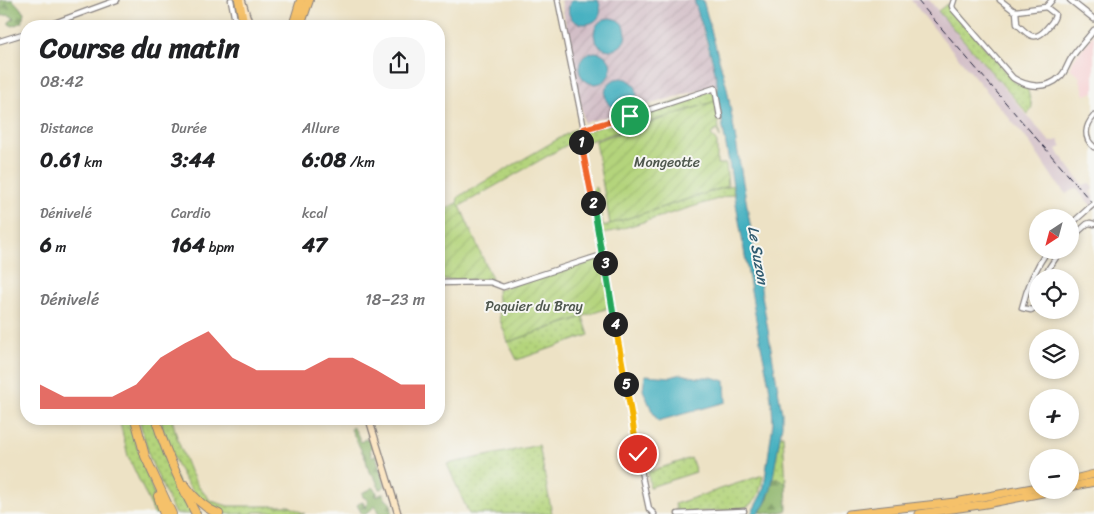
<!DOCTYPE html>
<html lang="fr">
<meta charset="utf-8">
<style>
:root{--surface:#fff;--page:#f6f6f6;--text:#202124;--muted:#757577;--accent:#d93025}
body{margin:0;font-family:Sriracha,sans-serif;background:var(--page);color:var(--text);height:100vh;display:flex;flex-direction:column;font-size:19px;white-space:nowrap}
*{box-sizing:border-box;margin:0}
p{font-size:16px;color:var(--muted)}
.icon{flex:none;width:28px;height:28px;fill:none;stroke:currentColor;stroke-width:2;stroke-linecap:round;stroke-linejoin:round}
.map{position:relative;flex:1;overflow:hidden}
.panel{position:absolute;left:20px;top:20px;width:425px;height:405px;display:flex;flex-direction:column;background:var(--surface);border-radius:20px;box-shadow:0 2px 8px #0003}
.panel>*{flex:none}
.needle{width:32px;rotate:216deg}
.tools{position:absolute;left:1029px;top:209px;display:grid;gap:10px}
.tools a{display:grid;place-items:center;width:50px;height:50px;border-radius:50%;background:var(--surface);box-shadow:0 2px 8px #0003;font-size:25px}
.pin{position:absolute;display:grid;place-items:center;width:42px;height:42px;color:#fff;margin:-21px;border:2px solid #fff;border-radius:50%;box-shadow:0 1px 5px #0007}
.km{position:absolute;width:25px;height:25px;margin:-12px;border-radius:50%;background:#222;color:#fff;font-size:14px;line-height:25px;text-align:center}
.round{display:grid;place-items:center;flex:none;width:52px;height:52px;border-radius:20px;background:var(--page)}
.head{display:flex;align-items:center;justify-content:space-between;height:85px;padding:0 20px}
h1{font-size:28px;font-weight:800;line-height:38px}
.stats{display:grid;grid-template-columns:repeat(3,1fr);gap:8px;height:85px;padding:5px 20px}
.stats div{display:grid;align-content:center}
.stats b{font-size:21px;font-weight:800}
.stats small{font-size:14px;font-weight:400}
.stats p{font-size:14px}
.chart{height:140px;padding:10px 20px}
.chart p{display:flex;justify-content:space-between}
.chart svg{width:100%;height:90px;margin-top:5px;fill:var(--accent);opacity:.7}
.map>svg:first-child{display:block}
.built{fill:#f7cfd2}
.industrial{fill:url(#industrial-furrows)}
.railway{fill:#d2bdc6}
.grass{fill:url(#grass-dots);stroke:#6b7b5c}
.forest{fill:url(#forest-firs);stroke:#586c54}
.garden{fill:url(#garden-furrows);stroke:#6b7b5c}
.water{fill:#42afbf;stroke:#32687d}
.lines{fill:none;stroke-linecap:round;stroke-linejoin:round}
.minor-casing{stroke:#888280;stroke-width:7}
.secondary-casing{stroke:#888280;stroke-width:8}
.trunk-casing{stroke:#888280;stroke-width:9}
.motorway-casing{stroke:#888280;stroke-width:10}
.minor{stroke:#fff;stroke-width:4.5}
.secondary{stroke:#fbe6c4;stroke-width:5.5}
.trunk{stroke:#f5c16b;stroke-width:7}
.motorway{stroke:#f5c16b;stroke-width:8}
.rail{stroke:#22223b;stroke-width:1;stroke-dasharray:8 4;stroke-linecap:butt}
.minor-bridge-casing{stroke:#888280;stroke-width:7;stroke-linecap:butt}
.minor-bridge{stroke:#fff;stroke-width:4.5}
.split-1-casing{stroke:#fff;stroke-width:10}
.split-2-casing{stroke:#fff;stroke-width:10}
.split-3-casing{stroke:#fff;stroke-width:10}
.split-4-casing{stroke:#fff;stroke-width:10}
.split-5-casing{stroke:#fff;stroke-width:10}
.split-6-casing{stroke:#fff;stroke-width:10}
.split-1{stroke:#f0652b;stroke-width:6}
.split-2{stroke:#f0652b;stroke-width:6}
.split-3{stroke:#22a559;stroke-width:6}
.split-4{stroke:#22a559;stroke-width:6}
.split-5{stroke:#f5b400;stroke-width:6}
.split-6{stroke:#f5b400;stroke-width:6}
.labels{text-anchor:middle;stroke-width:4;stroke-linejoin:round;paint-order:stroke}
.park-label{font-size:14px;fill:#4e574e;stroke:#f6f6f2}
.water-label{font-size:15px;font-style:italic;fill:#2f5a70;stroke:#f6f6f2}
</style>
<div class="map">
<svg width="1094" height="514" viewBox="0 0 1094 514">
<defs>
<pattern id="industrial-furrows" width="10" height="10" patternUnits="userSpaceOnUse" patternTransform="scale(1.25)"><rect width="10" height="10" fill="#d2bdc6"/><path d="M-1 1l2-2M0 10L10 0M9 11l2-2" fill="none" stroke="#b4a2ab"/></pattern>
<pattern id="grass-dots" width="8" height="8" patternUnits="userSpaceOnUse" patternTransform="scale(1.25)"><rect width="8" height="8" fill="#b4d47c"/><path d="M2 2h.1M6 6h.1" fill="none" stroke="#9ab66c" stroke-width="1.8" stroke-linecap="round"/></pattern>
<pattern id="forest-firs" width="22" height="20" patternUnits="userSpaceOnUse" patternTransform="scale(1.25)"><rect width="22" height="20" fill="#8fb66c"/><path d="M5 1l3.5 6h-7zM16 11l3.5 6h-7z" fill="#74945a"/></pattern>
<pattern id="garden-furrows" width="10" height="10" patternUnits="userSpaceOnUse" patternTransform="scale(1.25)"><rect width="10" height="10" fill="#b4d47c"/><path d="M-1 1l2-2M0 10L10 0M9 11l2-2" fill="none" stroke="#9ab66c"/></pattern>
</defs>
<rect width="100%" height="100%" fill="#f6f6f2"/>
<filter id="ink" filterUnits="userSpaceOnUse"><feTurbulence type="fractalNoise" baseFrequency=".02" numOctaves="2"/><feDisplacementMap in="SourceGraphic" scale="10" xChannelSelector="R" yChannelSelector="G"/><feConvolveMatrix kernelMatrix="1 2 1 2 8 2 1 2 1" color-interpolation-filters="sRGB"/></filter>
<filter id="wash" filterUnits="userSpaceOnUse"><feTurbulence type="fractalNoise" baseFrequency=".0096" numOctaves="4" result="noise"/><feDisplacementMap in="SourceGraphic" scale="20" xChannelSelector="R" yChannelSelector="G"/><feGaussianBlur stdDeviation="1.12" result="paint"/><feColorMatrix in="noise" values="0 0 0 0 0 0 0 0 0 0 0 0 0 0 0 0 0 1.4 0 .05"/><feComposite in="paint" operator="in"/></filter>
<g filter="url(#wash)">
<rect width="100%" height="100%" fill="#ede2c5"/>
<polygon class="built" points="1094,34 1094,92 1085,95 1079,76 1070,68 1073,60"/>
<polygon class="industrial" points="561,0 694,0 714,69 718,85 584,123"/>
<polygon class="railway" points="911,0 929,0 1050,142 1059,140 1062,147 1057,149 1060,155 1083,185 1089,183 1094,188 1090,192 1094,197 1094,209 1076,188 1066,194 1055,181 1030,143 927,20"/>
<g class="grass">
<polygon points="947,4 1010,77 1016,83 1027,87 1032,107 1028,114 938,11"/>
<polygon points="709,91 715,92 716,101 583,143 583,138 586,131"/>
<polygon points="577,128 579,138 460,206 457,203 458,197"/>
<polygon points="733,185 734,194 604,234 607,252 604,252 592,190 595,187 596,188 603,226"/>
<polygon points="583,317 589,335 517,360 508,342"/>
<polygon points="119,419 130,419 136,444 161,514 154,514 151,506 128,456"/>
<polygon points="139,419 152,419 164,453 193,514 175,514 150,459"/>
<path d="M160 419H172L178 441 190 471 198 486 211 501 228 506H289L305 514H298L293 512H254L253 514C245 514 235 514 226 514 188 506 170 451 160 419Z"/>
<polygon points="781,435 783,435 786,483 776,478 772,480 780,436"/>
<polygon points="539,445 552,514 469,514 447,464"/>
<polygon points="691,458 696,472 650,487 648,472"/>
<path d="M763 475C760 492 759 500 743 509L677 513 675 504Z"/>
</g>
<g class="forest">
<polygon points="0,0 13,0 24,12 22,22 13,26 9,24 9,22 14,18 9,15 1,16"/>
<path d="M352 427C357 430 358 437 361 442L365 439H368L371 443 372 448 370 449 372 457 376 455 385 485 384 487 382 489H380C375 481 377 477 369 472L366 460 351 429Z"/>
<path d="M776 478 786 483 787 510C779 514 768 514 760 512L768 499 772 480Z"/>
<path d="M372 487 377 492V497L381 494H384L385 497V499C391 502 393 507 391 514H379L375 506 366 514H362L357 505 360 503 363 502 365 507 366 508 368 500 363 497 362 493 364 492 369 490Z"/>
</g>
<g class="garden">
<path d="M716 101C718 114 718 125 720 138L717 130 711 134 717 143V164H726L728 186 610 224 595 141Z"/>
<polygon points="457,203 460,206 492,279 439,280 439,213"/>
<polygon points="595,259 601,261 603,264 611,307 508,342 500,320 497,290"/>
</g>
<g class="water">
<path d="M571 0H598C613 32 556 32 571 0Z"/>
<path d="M694 0H703L711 30 727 88 782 413V425L771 489 765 504 758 514H751L762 493 764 486 773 423 772 407 769 385 758 331 717 93C721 80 699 17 694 0Z"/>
<circle cx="610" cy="34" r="16"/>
<circle cx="595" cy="68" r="16"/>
<circle cx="621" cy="94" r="16"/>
<polygon points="681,374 699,378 704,377 711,377 725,381 726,402 658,421 652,411 643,390 645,375 671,377"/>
</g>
</g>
<g filter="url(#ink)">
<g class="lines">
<g class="minor-casing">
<g id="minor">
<polyline points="231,0 236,26"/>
<polyline points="558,0 584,129 581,140 602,255 604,259 643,481 649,509 654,514"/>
<path d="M954 0 952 6 953 9 1013 78C1027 87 1047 90 1060 77 1066 72 1067 64 1072 57 1078 48 1087 39 1094 30"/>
<polyline points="1000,0 1013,10 1016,11 1046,7 1052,0"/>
<polyline points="1070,0 1094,19"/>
<path d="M1016 11 1017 24C1028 35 1035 43 1047 28 1051 23 1055 20 1055 14L1046 7"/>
<polyline points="46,26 117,0"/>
<polyline points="0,41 26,33"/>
<path d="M1094 116C1085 126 1083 138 1094 147"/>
<polyline points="584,129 630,116 715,88 720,117"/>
<polyline points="1070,225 1089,208"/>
<polyline points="1070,239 1087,224 1090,223 1094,224"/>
<polyline points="1045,278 1049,268 1061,250"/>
<polyline points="439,283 490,282 503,287 602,255"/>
<path d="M1038 306 1031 310 1022 308C1027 287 1036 267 1048 250"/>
<polyline points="678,514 744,511"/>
</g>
</g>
<g class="secondary-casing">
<g id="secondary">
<polyline points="242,0 250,26"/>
<polyline points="369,419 398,514"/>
</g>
</g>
<g class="trunk-casing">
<g id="trunk">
<polyline points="1070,480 1094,474"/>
<polyline points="1070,487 1094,482"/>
<polyline points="849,514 955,502 1038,487"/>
<polyline points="919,514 986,504 1058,490"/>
</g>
</g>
<g class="motorway-casing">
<g id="motorway">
<polyline points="239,0 244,26"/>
<polyline points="293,26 301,0"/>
<polyline points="300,26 309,0"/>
<polyline points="135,419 145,456 172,514"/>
<path d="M156 419C165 452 180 483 196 514"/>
<path d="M185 485C194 498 204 508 219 514"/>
<polyline points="158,496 164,514"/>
</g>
</g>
<use href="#minor" class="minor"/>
<use href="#secondary" class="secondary"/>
<use href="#trunk" class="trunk"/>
<use href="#motorway" class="motorway"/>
<polyline class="rail" points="917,0 1094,205"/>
<g class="minor-bridge-casing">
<polyline id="minor-bridge" points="1089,208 1094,204"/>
</g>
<use href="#minor-bridge" class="minor-bridge"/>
</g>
</g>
<g class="lines" filter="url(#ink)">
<g class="split-1-casing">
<polyline id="split-1" points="581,142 580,140 584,129 630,116"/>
</g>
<g class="split-2-casing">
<polyline id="split-2" points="581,142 593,203"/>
</g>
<g class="split-3-casing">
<polyline id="split-3" points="593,203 602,255 605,263"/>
</g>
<g class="split-4-casing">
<polyline id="split-4" points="605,263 615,324"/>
</g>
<g class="split-5-casing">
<polyline id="split-5" points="615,324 626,384"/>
</g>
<g class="split-6-casing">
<polyline id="split-6" points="626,384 638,454"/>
</g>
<use href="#split-1" class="split-1"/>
<use href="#split-2" class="split-2"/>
<use href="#split-3" class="split-3"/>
<use href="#split-4" class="split-4"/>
<use href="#split-5" class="split-5"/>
<use href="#split-6" class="split-6"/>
</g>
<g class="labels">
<g class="park-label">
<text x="667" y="167">Mongeotte</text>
<text x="534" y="311">Paquier du Bray</text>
</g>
<g class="water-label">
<text transform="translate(758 255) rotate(80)" y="5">Le Suzon</text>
</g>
</g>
</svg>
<div class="tools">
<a><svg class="needle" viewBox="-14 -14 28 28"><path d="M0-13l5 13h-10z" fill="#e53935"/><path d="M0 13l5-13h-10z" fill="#757577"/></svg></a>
<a><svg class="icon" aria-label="locate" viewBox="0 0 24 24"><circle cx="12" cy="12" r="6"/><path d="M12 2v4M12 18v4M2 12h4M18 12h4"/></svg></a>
<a><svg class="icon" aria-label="layers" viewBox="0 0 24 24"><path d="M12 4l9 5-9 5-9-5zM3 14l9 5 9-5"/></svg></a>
<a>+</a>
<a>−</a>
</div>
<div class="pin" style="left:630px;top:116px;background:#1e9e55"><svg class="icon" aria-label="arrive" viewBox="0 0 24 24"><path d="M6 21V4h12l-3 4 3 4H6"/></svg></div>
<div class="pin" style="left:638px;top:454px;background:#d93025"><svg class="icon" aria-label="check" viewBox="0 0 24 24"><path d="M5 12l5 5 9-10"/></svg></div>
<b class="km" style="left:581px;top:142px">1</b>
<b class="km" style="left:593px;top:203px">2</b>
<b class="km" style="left:605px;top:263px">3</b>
<b class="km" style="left:615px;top:324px">4</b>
<b class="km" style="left:626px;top:384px">5</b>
<section class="panel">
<div class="head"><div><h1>Course du matin</h1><p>08:42</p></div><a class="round"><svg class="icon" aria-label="share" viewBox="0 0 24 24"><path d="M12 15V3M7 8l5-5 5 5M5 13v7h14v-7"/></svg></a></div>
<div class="stats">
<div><p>Distance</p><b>0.61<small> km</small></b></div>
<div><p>Durée</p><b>3:44</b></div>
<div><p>Allure</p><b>6:08<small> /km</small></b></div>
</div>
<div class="stats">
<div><p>Dénivelé</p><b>6<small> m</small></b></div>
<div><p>Cardio</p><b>164<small> bpm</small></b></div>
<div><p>kcal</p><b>47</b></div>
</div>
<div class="chart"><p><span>Dénivelé</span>18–23 m</p>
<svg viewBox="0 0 160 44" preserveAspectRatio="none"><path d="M0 44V32L10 38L20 38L30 38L40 32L50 19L60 12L70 6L80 19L90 25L100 25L110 25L120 19L130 19L140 25L150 32L160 32V44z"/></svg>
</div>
</section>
</div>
